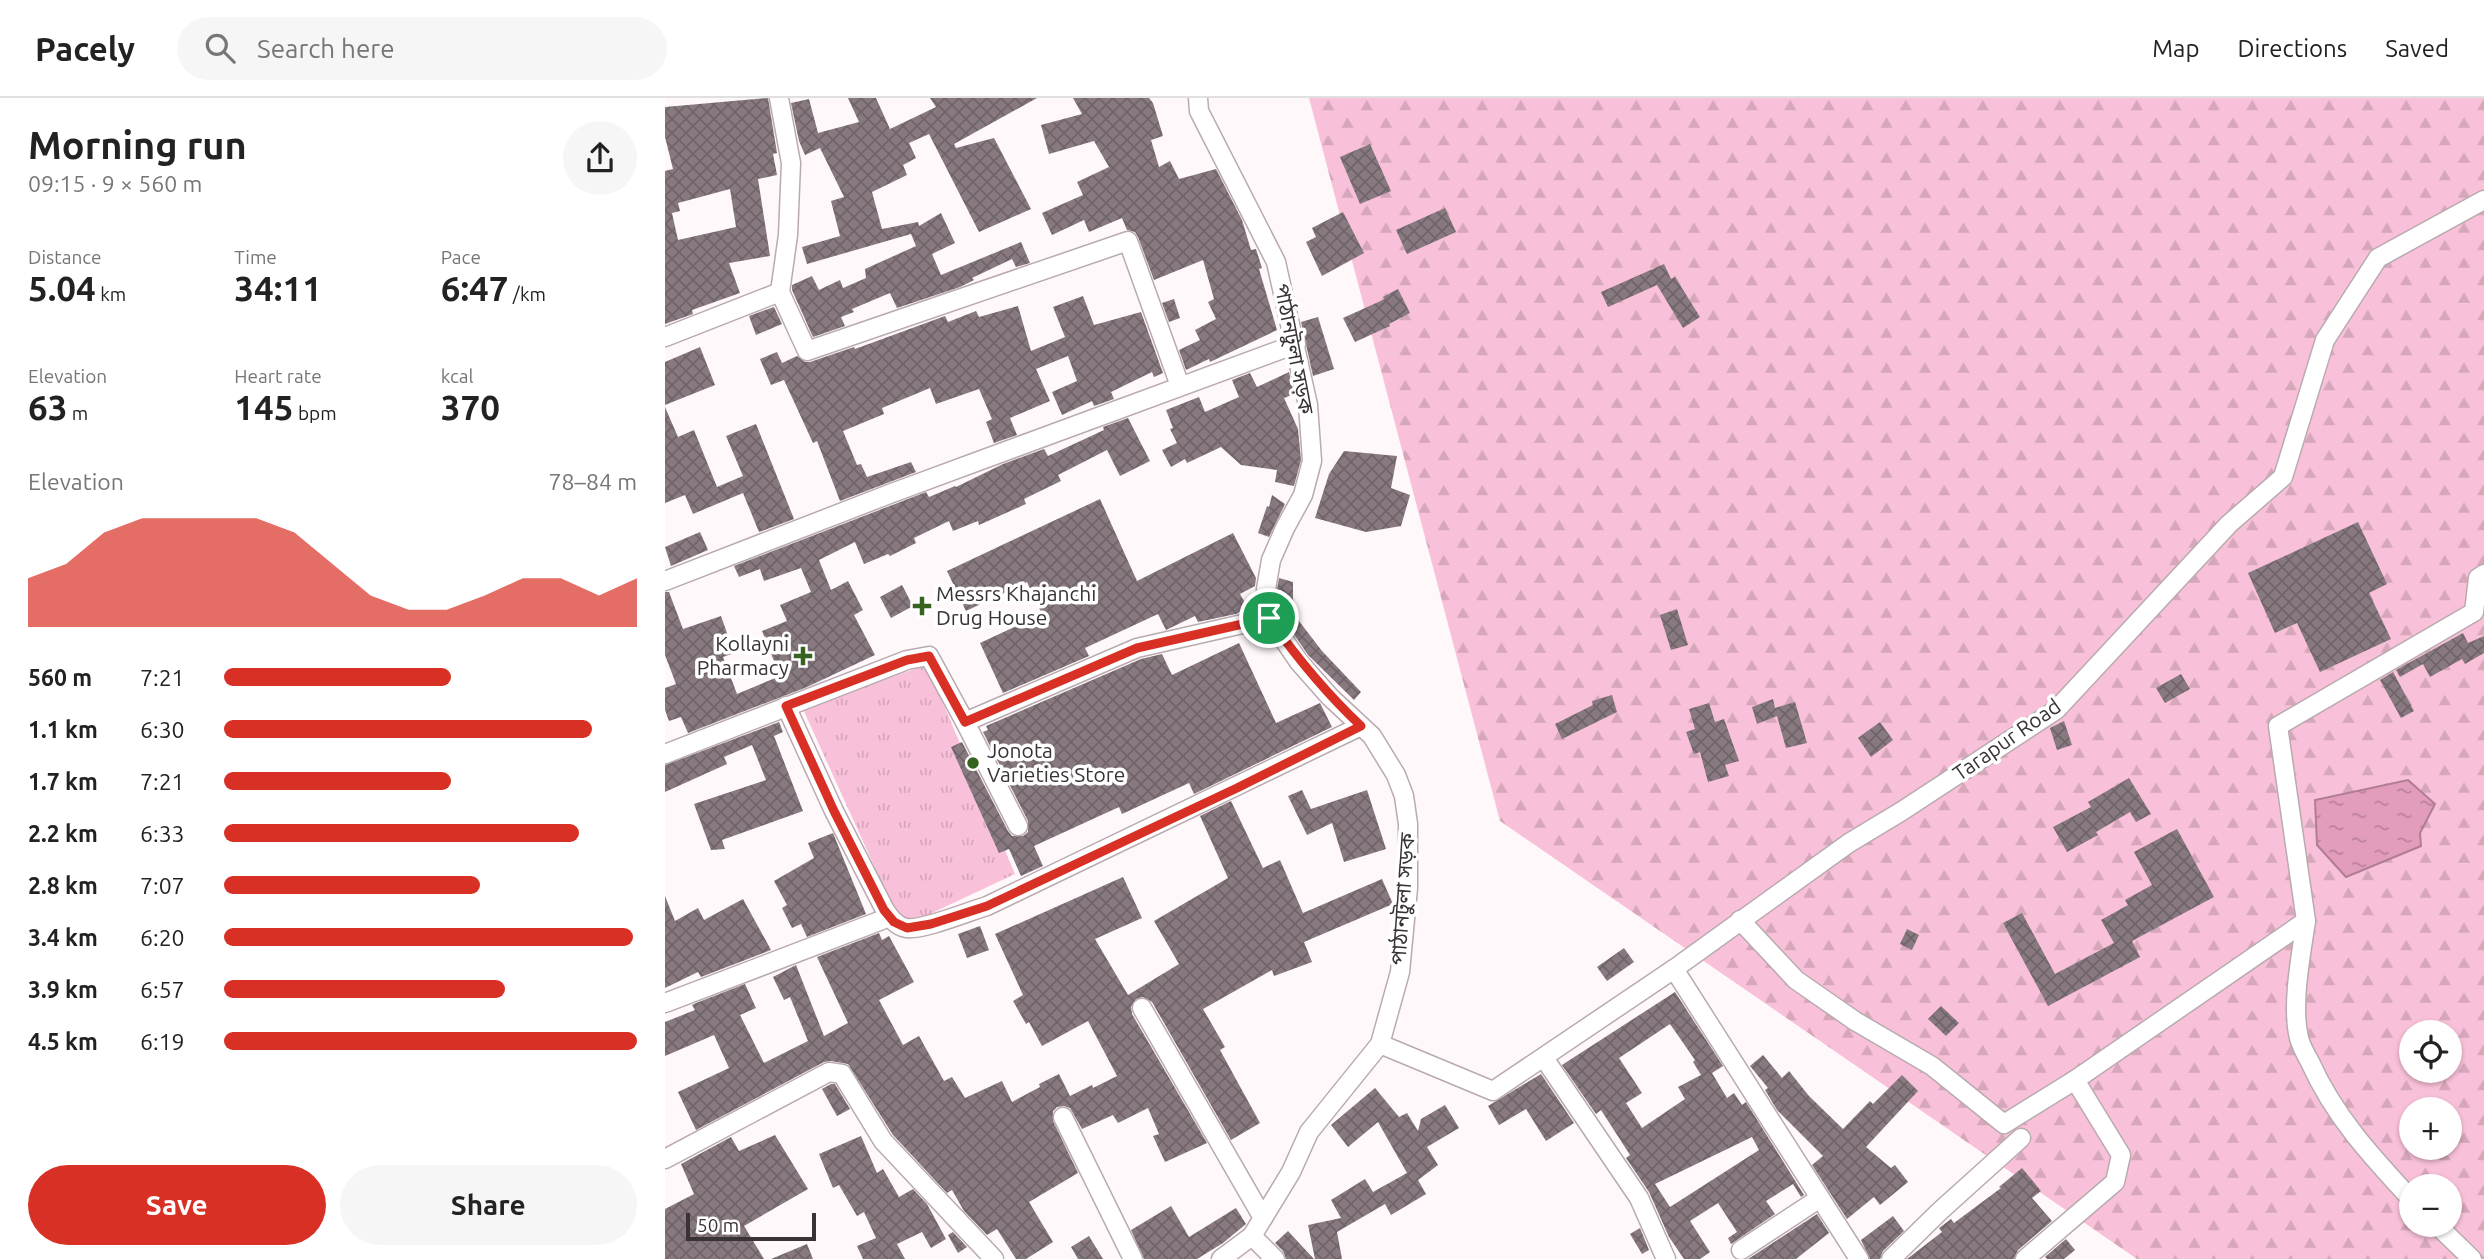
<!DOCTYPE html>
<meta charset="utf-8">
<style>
:root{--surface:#fff;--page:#f6f6f6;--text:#222;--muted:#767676;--line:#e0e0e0;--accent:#d93025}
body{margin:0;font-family:Ubuntu,"Noto Sans Bengali",sans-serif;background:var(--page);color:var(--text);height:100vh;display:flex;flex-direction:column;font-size:26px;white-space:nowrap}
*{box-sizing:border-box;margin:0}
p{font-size:23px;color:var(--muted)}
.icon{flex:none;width:38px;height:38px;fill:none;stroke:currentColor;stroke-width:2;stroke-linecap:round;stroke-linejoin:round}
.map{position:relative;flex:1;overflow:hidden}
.drawer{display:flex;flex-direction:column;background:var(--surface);width:665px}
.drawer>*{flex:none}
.fabs{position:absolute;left:1734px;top:922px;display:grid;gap:14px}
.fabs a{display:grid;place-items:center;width:63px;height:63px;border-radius:50%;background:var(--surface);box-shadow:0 2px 5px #0004;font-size:35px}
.scale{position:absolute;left:21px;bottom:18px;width:130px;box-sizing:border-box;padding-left:7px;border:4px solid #393336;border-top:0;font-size:19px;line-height:24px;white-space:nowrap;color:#393336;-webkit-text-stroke:5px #fff;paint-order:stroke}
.pin{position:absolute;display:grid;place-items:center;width:60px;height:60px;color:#fff;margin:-30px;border:4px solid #fff;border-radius:50%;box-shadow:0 2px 7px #0007}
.round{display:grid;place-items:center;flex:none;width:74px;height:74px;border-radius:37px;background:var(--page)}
.headline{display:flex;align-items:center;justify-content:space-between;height:119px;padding:0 28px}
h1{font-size:38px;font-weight:700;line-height:52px}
.metrics{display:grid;grid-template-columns:repeat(3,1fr);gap:10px;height:119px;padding:7px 28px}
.metrics div{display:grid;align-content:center}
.metrics b{font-size:35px;font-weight:700}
.metrics small{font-size:19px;font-weight:400}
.metrics p{font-size:19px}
.chart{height:196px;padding:14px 28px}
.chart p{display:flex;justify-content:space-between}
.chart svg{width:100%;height:126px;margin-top:7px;fill:var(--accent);opacity:.7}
.primary-button{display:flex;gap:14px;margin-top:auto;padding:14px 28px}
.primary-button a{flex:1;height:80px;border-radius:42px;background:var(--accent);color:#fff;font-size:28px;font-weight:700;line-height:80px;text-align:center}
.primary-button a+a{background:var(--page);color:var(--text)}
ul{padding:0 28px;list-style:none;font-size:23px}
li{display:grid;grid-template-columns:112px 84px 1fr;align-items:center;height:52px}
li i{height:18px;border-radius:9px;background:var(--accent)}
header{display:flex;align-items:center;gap:42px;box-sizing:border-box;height:98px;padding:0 35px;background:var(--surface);border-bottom:2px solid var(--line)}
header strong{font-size:33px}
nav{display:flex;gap:38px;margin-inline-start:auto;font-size:24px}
.search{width:490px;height:63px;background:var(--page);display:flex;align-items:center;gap:18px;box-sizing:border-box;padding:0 24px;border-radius:38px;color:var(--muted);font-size:26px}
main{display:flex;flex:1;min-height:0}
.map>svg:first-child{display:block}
.forest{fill:url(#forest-firs);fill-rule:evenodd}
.park{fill:url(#park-tufts)}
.water{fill:url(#water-ripples);stroke:#b07d94;stroke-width:2}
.building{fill:url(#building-cross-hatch);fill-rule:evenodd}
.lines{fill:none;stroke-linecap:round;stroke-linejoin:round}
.street-casing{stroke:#b9aab0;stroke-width:21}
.street{stroke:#fff;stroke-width:18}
.route-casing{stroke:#fff;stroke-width:14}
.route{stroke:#d93025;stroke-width:9}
.poi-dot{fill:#376321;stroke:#fff;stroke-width:2.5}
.labels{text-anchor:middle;stroke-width:7;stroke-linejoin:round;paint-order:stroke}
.street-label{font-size:21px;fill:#393336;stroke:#fff}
.poi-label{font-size:21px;fill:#393336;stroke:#fff;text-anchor:start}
</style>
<header>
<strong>Pacely</strong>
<div class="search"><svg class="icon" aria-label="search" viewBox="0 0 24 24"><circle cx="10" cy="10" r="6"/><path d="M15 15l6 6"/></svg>Search here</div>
<nav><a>Map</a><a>Directions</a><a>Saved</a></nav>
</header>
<main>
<section class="drawer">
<div class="headline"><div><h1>Morning run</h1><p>09:15 · 9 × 560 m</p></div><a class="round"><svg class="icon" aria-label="share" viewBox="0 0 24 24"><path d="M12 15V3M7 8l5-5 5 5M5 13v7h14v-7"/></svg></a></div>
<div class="metrics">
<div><p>Distance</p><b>5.04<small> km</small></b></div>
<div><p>Time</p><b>34:11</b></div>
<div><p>Pace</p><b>6:47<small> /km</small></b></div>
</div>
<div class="metrics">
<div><p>Elevation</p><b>63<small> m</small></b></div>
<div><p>Heart rate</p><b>145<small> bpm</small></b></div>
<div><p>kcal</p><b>370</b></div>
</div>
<div class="chart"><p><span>Elevation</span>78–84 m</p>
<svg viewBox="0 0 160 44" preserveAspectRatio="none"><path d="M0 44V27L10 22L20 11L30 6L40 6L50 6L60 6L70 11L80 22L90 33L100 38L110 38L120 33L130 27L140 27L150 33L160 27V44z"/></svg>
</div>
<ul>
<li><b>560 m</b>7:21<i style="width:55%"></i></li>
<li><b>1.1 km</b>6:30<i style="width:89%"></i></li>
<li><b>1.7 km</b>7:21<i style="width:55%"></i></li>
<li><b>2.2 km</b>6:33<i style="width:86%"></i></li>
<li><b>2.8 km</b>7:07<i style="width:62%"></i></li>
<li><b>3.4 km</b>6:20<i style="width:99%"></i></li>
<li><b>3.9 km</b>6:57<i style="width:68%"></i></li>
<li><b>4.5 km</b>6:19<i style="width:100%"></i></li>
</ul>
<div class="primary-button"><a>Save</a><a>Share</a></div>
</section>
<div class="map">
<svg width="1819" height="1161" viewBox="0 0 1819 1161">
<defs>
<pattern id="forest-firs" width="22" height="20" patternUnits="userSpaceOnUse" patternTransform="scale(1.75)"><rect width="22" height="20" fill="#f9c1d9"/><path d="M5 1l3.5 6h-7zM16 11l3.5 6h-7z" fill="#d6a6bb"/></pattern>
<pattern id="park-tufts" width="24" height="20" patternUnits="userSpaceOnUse" patternTransform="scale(1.75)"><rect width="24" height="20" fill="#f9c1d9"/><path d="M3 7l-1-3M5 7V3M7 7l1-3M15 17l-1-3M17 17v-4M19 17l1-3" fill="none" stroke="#d6a6bb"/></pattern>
<pattern id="water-ripples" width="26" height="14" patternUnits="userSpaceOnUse" patternTransform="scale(1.75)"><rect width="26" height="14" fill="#e39dbc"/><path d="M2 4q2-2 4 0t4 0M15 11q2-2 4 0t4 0" fill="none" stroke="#b9819a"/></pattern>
<pattern id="building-cross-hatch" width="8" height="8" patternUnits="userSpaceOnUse" patternTransform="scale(1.75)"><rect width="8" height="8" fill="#87797f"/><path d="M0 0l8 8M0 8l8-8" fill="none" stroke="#6f6469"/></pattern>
</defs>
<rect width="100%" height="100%" fill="#fff8fb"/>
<path class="forest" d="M644 0H1819V1161H1472L835 723ZM1746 934H1785V973H1746ZM1746 1012H1785V1050H1746ZM1746 1088H1785V1127H1746Z"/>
<polygon class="park" points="262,567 350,776 252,822 238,822 230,814 137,609"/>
<polygon class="water" points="1743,682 1770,706 1755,735 1756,748 1681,779 1652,747 1650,702"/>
<g class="building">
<path d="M103 0 112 55 108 56 112 77 93 81 105 158 64 165 75 195 27 212 28 216 0 226V73L8 71 0 39V9ZM65 91 71 129 13 142 7 115 15 113 13 105Z"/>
<polygon points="183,0 211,0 225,31 271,9 265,0 372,0 289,46 291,50 329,40 366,111 314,134 264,36 244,45 251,60 238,67 242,77 207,94 217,131 253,124 254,128 276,115 290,145 267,156 276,177 356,144 365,165 351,169 347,161 307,180 309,182 295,189 232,210 225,195 187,211 189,214 176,219 180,228 148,239 127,192 127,187 147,178 154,192 175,182 178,190 201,180 200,171 251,148 246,136 142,166 137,149 175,138 166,103 179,99 155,50 140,57 134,43 126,5 144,1 153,35 194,24"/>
<polygon points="408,0 484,0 488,5 498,38 486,42 494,69 505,63 514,81 551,71 577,122 586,152 591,151 597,170 594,171 612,232 545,264 544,261 521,272 514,252 535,242 530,232 551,221 543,204 549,201 538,162 489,182 473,139 470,134 462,132 457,120 424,134 419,122 387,137 377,115 418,97 412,84 444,69 429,43 384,56 376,27 417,16"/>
<polygon points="705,46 726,93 695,106 675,59"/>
<polygon points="780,110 791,134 742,156 731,132"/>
<polygon points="678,114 699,155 657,178 641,144 651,139 647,130"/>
<polygon points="999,166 1006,181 1010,179 1035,219 1018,230 992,187 943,209 936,194"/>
<polygon points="733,191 745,215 724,226 725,228 690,244 678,220 720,201 718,199"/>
<polygon points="418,198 429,227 476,214 498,275 489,279 487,274 446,294 449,301 429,308 427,303 397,317 387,294 412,283 403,258 371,271 385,303 345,320 352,337 329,345 321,324 327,321 314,291 271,306 265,290 217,310 219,316 178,333 192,367 196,366 202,379 246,364 251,374 175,403 152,343 148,345 119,282 106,287 95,261 112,254 117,265 132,258 140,264 145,264 189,249 190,251 280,218 283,224 311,213 314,219 353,208 366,253 400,239 388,209"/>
<polygon points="509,201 515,220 504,224 497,205"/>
<polygon points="109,209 117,226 91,237 84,218"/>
<polygon points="653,219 669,271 648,278 636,224"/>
<polygon points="35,249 50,287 0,307 0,264"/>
<polygon points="624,274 629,296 619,300 633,331 636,362 629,388 610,384 612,372 576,367 556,349 522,365 520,361 506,369 497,352 512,345 505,331 508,330 501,312 534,299 540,314 574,299 567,282 585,275 592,289"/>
<polygon points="0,309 13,339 29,332 52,389 78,378 61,338 91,326 129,421 94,434 78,395 28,416 20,397 0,405"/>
<polygon points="463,320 485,363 455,378 442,352 393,377 396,383 359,401 361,406 314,427 313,423 288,433 284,423 249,440 251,445 225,458 223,456 199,466 190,444 154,462 166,492 183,483 198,512 189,517 210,557 142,589 23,635 16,619 4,623 0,612 0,590 11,586 0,557 0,494 4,494 18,531 56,518 69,555 58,559 72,596 115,578 97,533 122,523 115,507 146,494 136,470 99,483 95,471 74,479 69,468 261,394 264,399 290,388 291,389 338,366 379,351 383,358 439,332 438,329"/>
<polygon points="679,353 732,358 726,390 745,397 736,428 701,434 650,420 664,376"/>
<polygon points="607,397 620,406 604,439 593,435 602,408 604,409"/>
<polygon points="435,401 472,483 568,435 591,480 590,488 575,496 583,510 571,516 533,524 530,518 501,532 493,516 420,550 424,558 338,595 315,545 377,516 362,484 301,513 282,473"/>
<polygon points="1693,424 1722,486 1704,495 1726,541 1655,574 1632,525 1610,535 1583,475"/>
<polygon points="35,434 43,452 6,468 0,449"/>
<polygon points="614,480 628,484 628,501 634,523 657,553 696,594 689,602 643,557 615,516 612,491"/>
<polygon points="237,487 248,508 226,520 215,499"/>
<polygon points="1012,511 1023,547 1006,552 995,517"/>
<polygon points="1798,535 1803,545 1819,538 1819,555 1800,566 1797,561 1765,579 1758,566 1735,579 1731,572"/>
<polygon points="574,545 611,625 655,605 667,629 529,696 524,685 457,716 454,709 369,748 378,768 356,778 344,751 334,755 286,649 297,644 343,733 347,738 358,738 363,734 363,723 318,634 323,632 321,628 476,561 497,556 507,577"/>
<polygon points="1728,574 1749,613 1736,620 1715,582"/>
<polygon points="1516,576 1525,591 1500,605 1491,590"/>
<polygon points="947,597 952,614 897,641 890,626 928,607 927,603"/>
<polygon points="1108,601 1110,610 1130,604 1142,645 1121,650 1112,618 1092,626 1087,609"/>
<polygon points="1044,605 1050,624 1059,621 1074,663 1060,667 1064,678 1043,684 1035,654 1029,656 1021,634 1030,631 1024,611"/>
<polygon points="1399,623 1407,647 1392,652 1385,630"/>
<polygon points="114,624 118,634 109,638 138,713 57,742 60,751 46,752 29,706 101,682 87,647 59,659 62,666 0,694 0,667"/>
<polygon points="1215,624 1228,642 1206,659 1193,640"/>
<polygon points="1464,680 1486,716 1471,724 1465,714 1431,734 1433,737 1402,754 1388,729 1426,709 1423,704"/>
<polygon points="637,692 646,711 702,692 721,751 679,764 667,725 642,737 623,698"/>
<polygon points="566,703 598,770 615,762 638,815 717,781 728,806 639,844 647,864 609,878 607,872 538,911 560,949 555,952 595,1025 566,1042 487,904 478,899 471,901 466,909 467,916 542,1045 500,1064 488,1038 494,1036 483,1010 453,1025 448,1017 417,1031 405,1010 399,1008 392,1009 388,1013 388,1023 413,1075 364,1104 388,1144 361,1161 351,1161 332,1131 322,1137 299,1113 287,1092 282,1095 228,1037 183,966 166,963 159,964 31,1032 13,994 64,970 49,937 0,958 0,924 30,912 27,907 31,905 80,886 91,910 75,917 99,965 143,943 125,899 119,902 108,879 131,867 159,938 183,925 152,859 214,835 217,842 224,838 249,884 214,902 238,947 254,938 279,983 287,979 300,1000 337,983 347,1004 375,989 374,986 394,976 405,998 427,987 428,990 452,978 423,923 377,948 364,924 361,926 348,903 358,897 330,836 458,779 477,820 430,841 463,897 514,866 489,823 563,780 535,718"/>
<polygon points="1512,731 1549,799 1467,843 1475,859 1383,908 1338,825 1357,815 1390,876 1449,845 1436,822 1463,807 1460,802 1487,787 1469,754"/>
<polygon points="168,735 201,816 142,839 136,826 127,830 117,810 122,807 109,783 149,760 143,745"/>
<polygon points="0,798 10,823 33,810 39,822 78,801 106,852 36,879 33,874 0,890"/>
<polygon points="315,828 324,852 302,860 293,836"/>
<polygon points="1242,831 1254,837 1247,852 1235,846"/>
<polygon points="959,850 969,864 942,883 932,869"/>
<path d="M1010 894 1058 968 1047 975 1062 1000 1069 995 1077 1007 1081 1004 1139 1097 1136 1099 1128 1086 1101 1103 1110 1116 1066 1146 1063 1140 1072 1134 1053 1105 1025 1123 1045 1154 1035 1161H1019L1004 1139 984 1094 961 1060 965 1057 936 1012 931 1016 897 967ZM1005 926 1030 962 1028 964 1036 977 1013 989 1020 1001 977 1030 961 1005 977 995 954 960ZM1087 1039 1094 1052 1005 1109 990 1086Z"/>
<polygon points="1276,908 1294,925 1281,938 1263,921"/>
<polygon points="1098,957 1117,980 1124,973 1144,998 1178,1031 1205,1003 1208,1006 1237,977 1253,993 1201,1049 1226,1070 1230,1067 1243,1084 1215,1107 1209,1099 1182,1121 1147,1067 1158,1058 1112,1012 1100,992 1103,990 1085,968"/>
<polygon points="876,976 909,1025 881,1043 861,1011 834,1027 823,1008"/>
<polygon points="166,986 170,986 185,1011 172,1018 157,991"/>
<polygon points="710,990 734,1019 742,1015 753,1033 756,1021 780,1007 794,1030 762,1049 773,1067 753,1082 761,1096 726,1117 720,1106 672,1134 677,1161 650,1161 643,1127 676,1120 666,1102 700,1081 708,1094 742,1075 713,1024 683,1049 666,1027"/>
<polygon points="110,1037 143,1091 79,1128 99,1161 0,1161 0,1111 29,1096 16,1066 66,1039 74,1053"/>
<polygon points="196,1038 212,1075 218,1071 234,1099 248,1091 262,1106 281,1141 266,1150 257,1134 232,1146 240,1161 198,1161 192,1148 211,1140 199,1114 192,1118 174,1087 168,1090 154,1056"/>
<polygon points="1357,1070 1376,1093 1367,1100 1387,1123 1353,1152 1349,1161 1242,1161 1277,1134 1274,1130 1286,1121 1289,1125 1336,1090 1334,1089"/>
<polygon points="506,1108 524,1139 571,1110 581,1126 558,1145 532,1161 479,1161 466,1132"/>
<polygon points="1152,1116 1164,1135 1131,1161 1083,1161"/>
<polygon points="1228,1118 1239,1133 1218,1153 1215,1161 1205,1161 1196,1142"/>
<polygon points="975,1130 984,1152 977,1156 965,1136"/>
<polygon points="623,1133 649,1161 621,1161 618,1153 610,1145"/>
<polygon points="288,1134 302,1149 293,1155 283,1137"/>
<polygon points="424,1138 438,1161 413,1161 406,1149"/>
<polygon points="1401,1141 1410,1152 1399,1161 1382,1161 1380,1159"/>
<polygon points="142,1146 148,1161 106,1161"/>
</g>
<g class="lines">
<g class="street-casing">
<g id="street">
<polyline points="114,0 126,65 123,137 115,194"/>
<polyline points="533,0 534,13 611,164 643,307 647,363 638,397 620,430 606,462 601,491 604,520 634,564 665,599 707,638 731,677 739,698 743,726 743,790 735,874 715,946 644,1034 626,1074 587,1138 556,1161"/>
<polyline points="115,194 142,253 463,143 515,288"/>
<polyline points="0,239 115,194"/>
<polyline points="0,483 227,395 631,246"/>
<path d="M121 608 169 713 220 812C225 820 231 828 241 830 256 833 305 813 322 808L696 628"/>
<polyline points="300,624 353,728"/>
<polyline points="0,656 242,562 264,558 300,624 472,550 604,520"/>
<polyline points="1075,822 1131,882 1190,923 1267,968 1339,1026 1410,982 1641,823 1613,628 1809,514 1813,480 1819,476"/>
<path d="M1641 823C1636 857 1626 907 1634 940 1636 948 1641 957 1645 964 1669 1018 1707 1059 1746 1101"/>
<polyline points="1009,871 1194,1161"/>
<polyline points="0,905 217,822"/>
<polyline points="477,910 598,1120"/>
<polyline points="715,946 828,993 1009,871 1184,745 1237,713 1391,612 1564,426 1618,379 1660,242 1713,160 1819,102"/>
<polyline points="879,960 974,1100 1001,1161"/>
<polyline points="398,1019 468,1161"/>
<polyline points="0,1061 164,974 177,976 218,1043 329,1161"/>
<polyline points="1772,1127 1807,1161"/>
<polyline points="587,1138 610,1161"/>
<polyline points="1076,1152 1155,1100"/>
<polyline points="1226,1161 1275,1113 1356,1040"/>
<polyline points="1360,1161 1450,1084 1456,1057 1410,982"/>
</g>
</g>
<use href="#street" class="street"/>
</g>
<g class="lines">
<g class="route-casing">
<path id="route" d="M604 520C632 560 661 595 696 628L572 690 322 808 266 826 242 830 229 824 219 812 169 713 121 608 242 562 264 558 300 624 472 550Z"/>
</g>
<use href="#route" class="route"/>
</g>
<g class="poi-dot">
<path d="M253.5 497.5h7v7h7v7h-7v7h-7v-7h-7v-7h7z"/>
<path d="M134.5 547.5h7v7h7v7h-7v7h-7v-7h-7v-7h7z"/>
<circle cx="308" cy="665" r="7"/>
</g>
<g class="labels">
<g class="street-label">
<text transform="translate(629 251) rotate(79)" y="7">পাঠানটুলা সড়ক</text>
<text transform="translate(1342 642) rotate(-35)" y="7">Tarapur Road</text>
<text transform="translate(738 801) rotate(-86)" y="7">পাঠানটুলা সড়ক</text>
</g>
<g class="poi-label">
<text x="271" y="503">Messrs Khajanchi<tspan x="271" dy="24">Drug House</tspan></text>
<text x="124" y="553" text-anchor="end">Kollayni<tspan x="124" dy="24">Pharmacy</tspan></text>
<text x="322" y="660">Jonota<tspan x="322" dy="24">Varieties Store</tspan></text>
</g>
</g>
</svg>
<div class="fabs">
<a><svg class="icon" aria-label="locate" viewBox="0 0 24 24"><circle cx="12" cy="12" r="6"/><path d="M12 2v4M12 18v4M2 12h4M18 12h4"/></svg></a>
<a>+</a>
<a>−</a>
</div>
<div class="scale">50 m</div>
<div class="pin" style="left:604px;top:520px;background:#1e9e55"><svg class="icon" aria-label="arrive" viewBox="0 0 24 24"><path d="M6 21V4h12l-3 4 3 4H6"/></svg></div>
</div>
</main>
